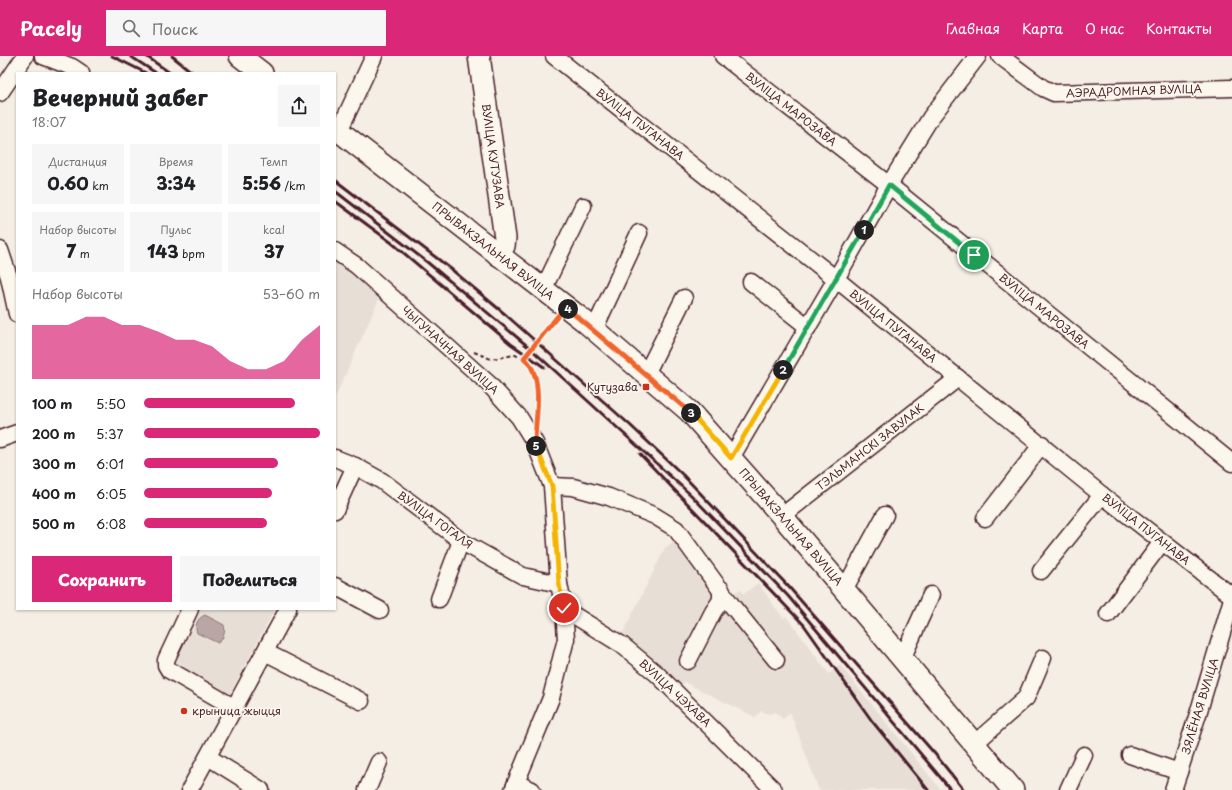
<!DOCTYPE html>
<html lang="ru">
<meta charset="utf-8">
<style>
:root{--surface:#fff;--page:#f6f6f6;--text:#202124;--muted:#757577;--accent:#db2777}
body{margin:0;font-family:"Playpen Sans",sans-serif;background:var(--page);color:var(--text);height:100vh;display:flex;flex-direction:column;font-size:15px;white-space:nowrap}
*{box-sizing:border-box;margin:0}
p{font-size:13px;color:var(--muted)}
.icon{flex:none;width:22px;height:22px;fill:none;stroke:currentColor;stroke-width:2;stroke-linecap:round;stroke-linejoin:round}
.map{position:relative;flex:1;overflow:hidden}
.panel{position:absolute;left:16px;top:16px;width:320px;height:538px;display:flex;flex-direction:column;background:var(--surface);border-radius:0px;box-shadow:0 1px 3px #0004}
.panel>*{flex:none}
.pin{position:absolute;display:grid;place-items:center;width:34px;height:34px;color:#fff;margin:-17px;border:2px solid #fff;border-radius:50%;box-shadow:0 1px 4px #0007}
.km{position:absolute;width:20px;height:20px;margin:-10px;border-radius:50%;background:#222;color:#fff;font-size:11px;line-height:20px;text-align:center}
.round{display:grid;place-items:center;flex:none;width:42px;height:42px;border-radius:0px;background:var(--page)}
.headline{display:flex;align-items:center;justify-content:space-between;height:68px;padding:0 16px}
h1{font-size:22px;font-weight:800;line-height:30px}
.stats{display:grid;grid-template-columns:repeat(3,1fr);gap:6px;height:68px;padding:4px 16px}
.stats div{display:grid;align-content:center;border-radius:0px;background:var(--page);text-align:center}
.stats b{font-size:17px;font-weight:800}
.stats small{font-size:11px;font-weight:400}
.stats p{font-size:11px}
.chart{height:112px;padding:8px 16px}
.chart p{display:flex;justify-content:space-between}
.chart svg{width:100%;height:72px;margin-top:4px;fill:var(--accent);opacity:.7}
.button{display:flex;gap:8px;margin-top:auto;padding:8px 16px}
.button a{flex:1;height:46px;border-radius:0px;background:var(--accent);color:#fff;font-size:16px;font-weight:800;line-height:46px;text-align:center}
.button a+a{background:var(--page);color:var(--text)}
ul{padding:0 16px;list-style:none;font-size:13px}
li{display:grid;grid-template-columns:64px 48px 1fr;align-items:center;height:30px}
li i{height:10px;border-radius:5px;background:var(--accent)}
header{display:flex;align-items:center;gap:24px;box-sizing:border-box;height:56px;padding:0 20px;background:var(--accent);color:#fff}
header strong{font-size:19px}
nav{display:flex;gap:22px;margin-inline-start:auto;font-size:14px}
.search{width:280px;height:36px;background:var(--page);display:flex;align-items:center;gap:10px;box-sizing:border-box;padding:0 14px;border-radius:0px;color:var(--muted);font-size:15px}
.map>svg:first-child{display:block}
.built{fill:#e7dfd6}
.water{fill:#baa7a5;stroke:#8d7174}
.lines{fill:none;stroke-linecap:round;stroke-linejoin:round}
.minor-casing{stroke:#4a1f2b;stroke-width:19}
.major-casing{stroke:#4a1f2b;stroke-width:24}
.path{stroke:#4a1f2b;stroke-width:2;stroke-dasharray:4 3;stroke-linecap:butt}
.minor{stroke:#fbf7ec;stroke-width:16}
.major{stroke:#fbf7ec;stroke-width:21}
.rail{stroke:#4a1f2b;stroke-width:3}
.split-1-casing{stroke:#fff;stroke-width:8}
.split-2-casing{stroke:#fff;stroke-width:8}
.split-3-casing{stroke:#fff;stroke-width:8}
.split-4-casing{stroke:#fff;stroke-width:8}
.split-5-casing{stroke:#fff;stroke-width:8}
.split-6-casing{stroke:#fff;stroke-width:8}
.split-1{stroke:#22a559;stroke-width:5}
.split-2{stroke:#22a559;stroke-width:5}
.split-3{stroke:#f5b400;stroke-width:5}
.split-4{stroke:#f0652b;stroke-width:5}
.split-5{stroke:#f0652b;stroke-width:5}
.split-6{stroke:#f5b400;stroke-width:5}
.poi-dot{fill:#c8321e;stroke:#fbf7ec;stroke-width:1.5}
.labels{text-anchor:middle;stroke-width:3.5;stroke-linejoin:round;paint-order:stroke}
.street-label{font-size:11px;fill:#4a1f2b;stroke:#fbf7ec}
.poi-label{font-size:11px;fill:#4a1f2b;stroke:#fbf7ec;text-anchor:end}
</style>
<header>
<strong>Pacely</strong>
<div class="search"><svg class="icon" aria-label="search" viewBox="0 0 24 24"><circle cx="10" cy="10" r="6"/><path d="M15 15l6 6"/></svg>Поиск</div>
<nav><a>Главная</a><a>Карта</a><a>О нас</a><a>Контакты</a></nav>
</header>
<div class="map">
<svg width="1232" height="734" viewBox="0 0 1232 734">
<rect width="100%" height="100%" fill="#f4eee4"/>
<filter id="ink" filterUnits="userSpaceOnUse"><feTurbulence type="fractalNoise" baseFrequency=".025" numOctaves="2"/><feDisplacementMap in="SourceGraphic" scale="8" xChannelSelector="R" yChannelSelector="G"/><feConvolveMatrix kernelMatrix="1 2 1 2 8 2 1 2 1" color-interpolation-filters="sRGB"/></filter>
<g filter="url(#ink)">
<g class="built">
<polygon points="335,198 383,234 335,342"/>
<polygon points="674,485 728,553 732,539 740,533 744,538 758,527 783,562 786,560 829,618 840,609 941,734 819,734 790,656 783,663 776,656 769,658 761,655 755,661 684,626 680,634 622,579 665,492"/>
<polygon points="195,553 275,553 227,643 173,609"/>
</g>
<path class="water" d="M205 559 224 569C226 576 223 583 218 587L197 577C194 569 198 562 205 559Z"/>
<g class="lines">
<g class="minor-casing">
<g id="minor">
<polyline points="43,0 72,11 81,17"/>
<polyline points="554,0 836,223 1102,439 1232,540"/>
<polyline points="723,0 889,129 1232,407"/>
<polyline points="1000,0 1043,32 1054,37 1232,32"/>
<polyline points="0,37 25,0"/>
<polyline points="339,75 374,0"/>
<polyline points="0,194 9,221 17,258"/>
<polyline points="335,195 357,210 488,327 519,361 535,387 552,430 559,528 564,553 566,583 551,642 513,734"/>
<polyline points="751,226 808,271"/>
<polyline points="543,234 583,150"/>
<polyline points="594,274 639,177"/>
<polyline points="646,318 684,242"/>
<polyline points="0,383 17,377"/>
<polyline points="335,402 355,410 382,425 464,487 523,520 559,528"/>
<polyline points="731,402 836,223 889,129 931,61 978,0"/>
<polyline points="552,430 573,431 609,441 655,460 676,473 733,551 776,604"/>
<polyline points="335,454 355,410"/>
<polyline points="782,460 958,322"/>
<polyline points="985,462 1042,388"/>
<polyline points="1041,515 1102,439"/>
<polyline points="335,530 380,554"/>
<polyline points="844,534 885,459"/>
<polyline points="439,543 461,485"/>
<polyline points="190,553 166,604 166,609 169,614 235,652"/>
<polyline points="564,553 622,589 657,618 774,734"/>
<polyline points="1108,558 1162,486"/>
<polyline points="265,596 361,645"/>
<polyline points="902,603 931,539"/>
<polyline points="688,605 713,556 721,544 721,533"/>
<polyline points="974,688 1026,642 1043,602"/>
<polyline points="1130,699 1179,716"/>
<polyline points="208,701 261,734"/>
<polyline points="516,727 532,734"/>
<polyline points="190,733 288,553"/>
<polyline points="367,734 379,706"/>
<polyline points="1068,734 1084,699"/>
<polyline points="1173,734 1198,658 1232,543"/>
</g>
</g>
<g class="major-casing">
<g id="major">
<polyline points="240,0 262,17"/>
<polyline points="479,0 505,182 504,190 498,199"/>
<polyline points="335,72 583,264 690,356 782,460 1013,734"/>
</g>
</g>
<g class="path">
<polyline points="474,296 491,303 515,299 524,302"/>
<path d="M537 364C538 345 540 315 524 302L556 262"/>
</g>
<use href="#minor" class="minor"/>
<use href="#major" class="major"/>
<g class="rail">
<polyline points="112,0 146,17"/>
<polyline points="130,0 156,17"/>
<polyline points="146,0 170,17"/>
<polyline points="172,0 193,17"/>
<polyline points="335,124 451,213 506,259 630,369 683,419 788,530 935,698 964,734"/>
<polyline points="335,135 427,206 531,293 691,439 788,540 951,734"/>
<polyline points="335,145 392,187 511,288 544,311"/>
<polyline points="640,398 804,569 872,665 928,734"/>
</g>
</g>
</g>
<g class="lines" filter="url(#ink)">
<g class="split-1-casing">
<polyline id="split-1" points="864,174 889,129 974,199"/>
</g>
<g class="split-2-casing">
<polyline id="split-2" points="783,314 864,174"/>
</g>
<g class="split-3-casing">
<polyline id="split-3" points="691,357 731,402 783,314"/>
</g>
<g class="split-4-casing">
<polyline id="split-4" points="568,253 691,357"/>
</g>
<g class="split-5-casing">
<path id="split-5" d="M536 390C534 383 536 375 536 368 538 348 541 316 524 302L565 251 568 253"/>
</g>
<g class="split-6-casing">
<polyline id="split-6" points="536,390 552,430 559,528 564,552"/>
</g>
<use href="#split-1" class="split-1"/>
<use href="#split-2" class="split-2"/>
<use href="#split-3" class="split-3"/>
<use href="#split-4" class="split-4"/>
<use href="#split-5" class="split-5"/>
<use href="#split-6" class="split-6"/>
</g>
<g class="poi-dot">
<rect x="642" y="327" width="8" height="8" rx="2"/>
<circle cx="184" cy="655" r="4"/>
</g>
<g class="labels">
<g class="street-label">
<text transform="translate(1134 35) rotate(-2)" y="4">АЭРАДРОМНАЯ ВУЛІЦА</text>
<text transform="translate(791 53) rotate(38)" y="4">ВУЛІЦА МАРОЗАВА</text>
<text transform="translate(640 68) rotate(38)" y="4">ВУЛІЦА ПУГАНАВА</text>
<text transform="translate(493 100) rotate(82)" y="4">ВУЛІЦА КУТУЗАВА</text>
<text transform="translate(493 195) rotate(38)" y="4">ПРЫВАКЗАЛЬНАЯ ВУЛІЦА</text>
<text transform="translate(1044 255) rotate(39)" y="4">ВУЛІЦА МАРОЗАВА</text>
<text transform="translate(893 270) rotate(39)" y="4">ВУЛІЦА ПУГАНАВА</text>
<text transform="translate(450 294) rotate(42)" y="4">ЧЫГУНАЧНАЯ ВУЛІЦА</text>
<text transform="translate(870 391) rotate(-38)" y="4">ТЭЛЬМАНСКІ ЗАВУЛАК</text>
<text transform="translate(435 464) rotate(36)" y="4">ВУЛІЦА ГОГАЛЯ</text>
<text transform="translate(791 471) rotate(49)" y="4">ПРЫВАКЗАЛЬНАЯ ВУЛІЦА</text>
<text transform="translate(1146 473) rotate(38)" y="4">ВУЛІЦА ПУГАНАВА</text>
<text transform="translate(675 637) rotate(43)" y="4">ВУЛІЦА ЧЭХАВА</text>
<text transform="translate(1200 650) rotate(-73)" y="4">ЗЯЛЁНАЯ ВУЛІЦА</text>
</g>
<g class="poi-label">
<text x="638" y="335">Кутузава</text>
<text x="192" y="659" text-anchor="start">крыница жыцця</text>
</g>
</g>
</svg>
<div class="pin" style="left:974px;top:199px;background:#1e9e55"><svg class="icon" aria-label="arrive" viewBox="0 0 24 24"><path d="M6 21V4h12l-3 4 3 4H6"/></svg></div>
<div class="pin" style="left:564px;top:552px;background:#d93025"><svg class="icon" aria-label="check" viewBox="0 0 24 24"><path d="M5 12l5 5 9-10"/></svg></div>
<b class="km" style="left:864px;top:174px">1</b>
<b class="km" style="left:783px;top:314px">2</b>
<b class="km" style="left:691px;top:357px">3</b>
<b class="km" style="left:568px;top:253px">4</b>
<b class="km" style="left:536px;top:390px">5</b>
<section class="panel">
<div class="headline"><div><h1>Вечерний забег</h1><p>18:07</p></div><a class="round"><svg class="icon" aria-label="share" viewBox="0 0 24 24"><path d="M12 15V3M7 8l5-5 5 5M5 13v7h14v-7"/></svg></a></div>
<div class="stats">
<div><p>Дистанция</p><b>0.60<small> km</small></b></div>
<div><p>Время</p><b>3:34</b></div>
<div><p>Темп</p><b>5:56<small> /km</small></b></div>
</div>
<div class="stats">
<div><p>Набор высоты</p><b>7<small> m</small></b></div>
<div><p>Пульс</p><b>143<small> bpm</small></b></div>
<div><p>kcal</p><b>37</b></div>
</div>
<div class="chart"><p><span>Набор высоты</span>53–60 m</p>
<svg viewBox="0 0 160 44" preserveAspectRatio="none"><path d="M0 44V11L10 11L20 11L30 6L40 6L50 11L60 11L70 15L80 20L90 20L100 24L110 33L120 38L130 38L140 33L150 20L160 11V44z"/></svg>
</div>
<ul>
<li><b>100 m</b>5:50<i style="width:86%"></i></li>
<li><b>200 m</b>5:37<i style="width:100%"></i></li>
<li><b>300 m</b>6:01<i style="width:76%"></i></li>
<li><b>400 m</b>6:05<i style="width:73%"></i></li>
<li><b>500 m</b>6:08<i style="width:70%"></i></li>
</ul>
<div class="button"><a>Сохранить</a><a>Поделиться</a></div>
</section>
</div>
